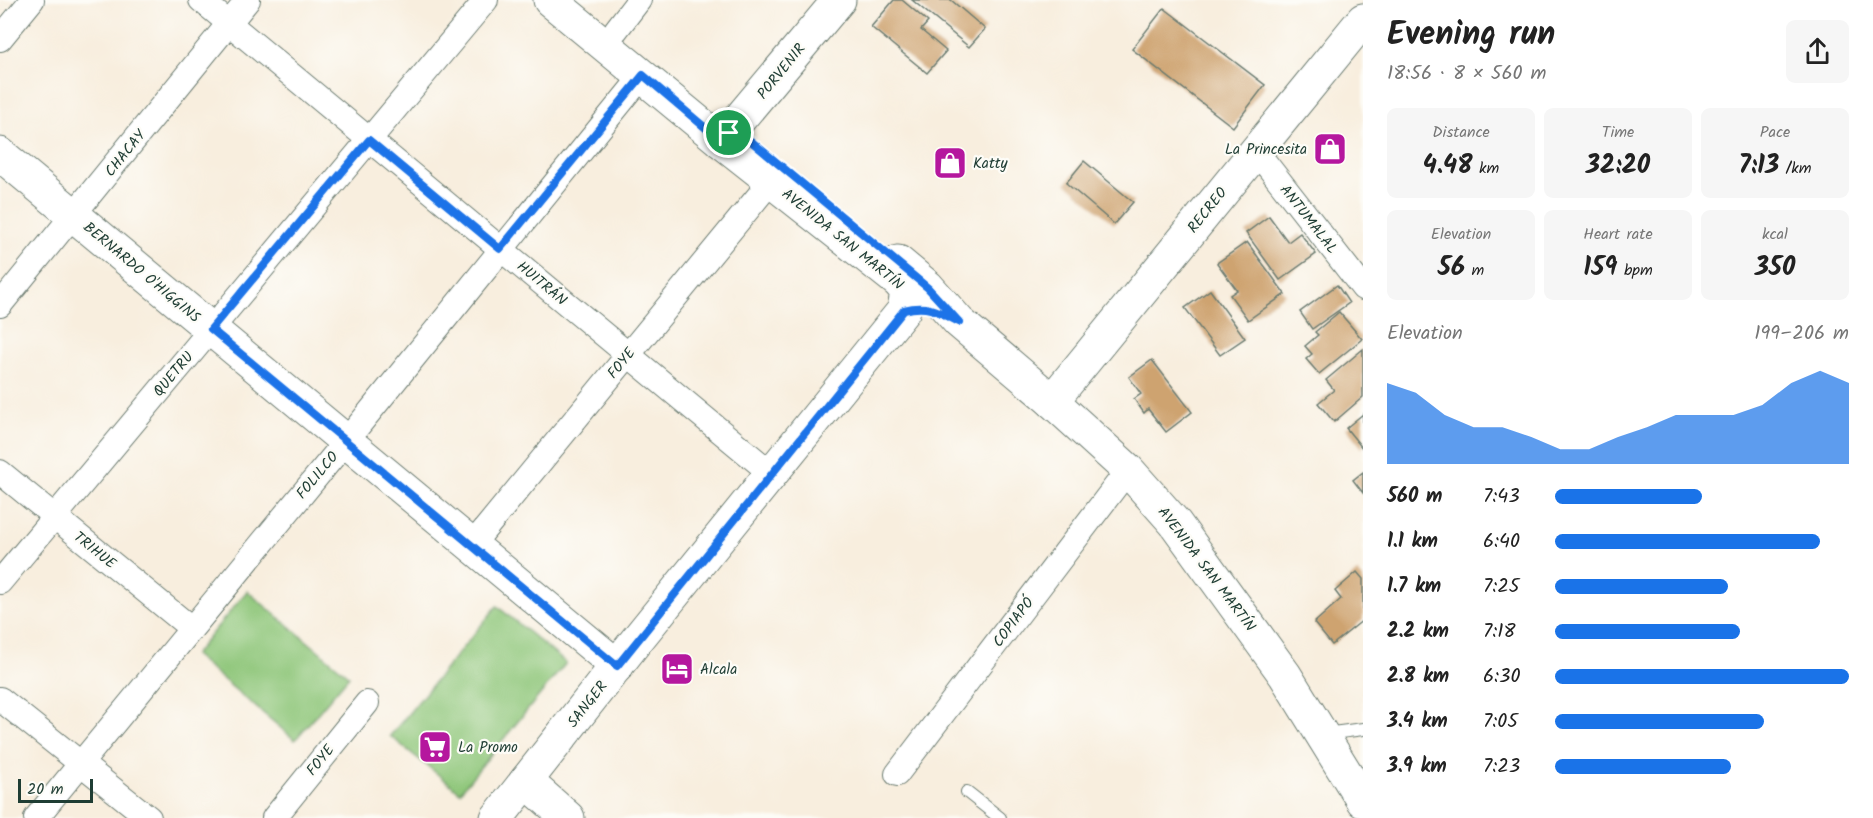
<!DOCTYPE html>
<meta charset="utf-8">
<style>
:root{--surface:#fff;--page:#f6f6f6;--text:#222;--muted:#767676;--accent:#1a73e8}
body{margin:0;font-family:Kalam,sans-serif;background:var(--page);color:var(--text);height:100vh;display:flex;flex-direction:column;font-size:22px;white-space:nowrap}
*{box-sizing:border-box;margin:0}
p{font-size:20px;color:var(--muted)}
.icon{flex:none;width:33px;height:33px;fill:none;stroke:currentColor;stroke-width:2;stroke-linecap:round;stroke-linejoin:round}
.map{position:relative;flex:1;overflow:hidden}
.sheet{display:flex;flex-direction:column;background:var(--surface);width:510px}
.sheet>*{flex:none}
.scale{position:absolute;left:18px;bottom:15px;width:75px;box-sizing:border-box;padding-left:6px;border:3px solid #1f3d34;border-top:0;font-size:16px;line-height:21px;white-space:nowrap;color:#1f3d34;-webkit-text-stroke:4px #fdfcf7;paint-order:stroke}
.pin{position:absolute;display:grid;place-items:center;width:51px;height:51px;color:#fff;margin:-26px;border:3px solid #fff;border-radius:50%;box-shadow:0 2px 6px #0007}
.round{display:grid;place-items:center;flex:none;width:63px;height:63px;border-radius:9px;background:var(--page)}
.summary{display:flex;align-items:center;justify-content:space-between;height:102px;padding:0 24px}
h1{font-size:33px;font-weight:700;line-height:45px}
.figures{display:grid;grid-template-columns:repeat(3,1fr);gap:9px;height:102px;padding:6px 24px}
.figures div{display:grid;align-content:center;border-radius:9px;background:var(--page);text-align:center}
.figures b{font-size:26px;font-weight:700}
.figures small{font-size:16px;font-weight:400}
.figures p{font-size:16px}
.chart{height:168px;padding:12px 24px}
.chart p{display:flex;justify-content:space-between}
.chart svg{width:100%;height:108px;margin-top:6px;fill:var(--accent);opacity:.7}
ul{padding:0 24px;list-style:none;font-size:20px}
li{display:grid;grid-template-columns:96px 72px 1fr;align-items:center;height:45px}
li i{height:15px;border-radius:8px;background:var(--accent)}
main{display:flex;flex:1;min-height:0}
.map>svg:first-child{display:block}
.green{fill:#8ec679;stroke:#568256;stroke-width:1.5}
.building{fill:#cea370}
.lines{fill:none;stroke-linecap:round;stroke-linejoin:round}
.lane-casing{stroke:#6b7b70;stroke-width:14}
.street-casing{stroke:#6b7b70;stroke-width:26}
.secondary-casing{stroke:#6b7b70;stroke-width:35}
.lane{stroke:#fff;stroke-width:12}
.street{stroke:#fff;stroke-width:24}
.secondary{stroke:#fff;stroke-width:33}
.route-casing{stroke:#fff;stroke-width:12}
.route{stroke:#1a73e8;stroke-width:8}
.labels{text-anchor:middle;stroke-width:4.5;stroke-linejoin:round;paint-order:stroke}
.street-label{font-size:15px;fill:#1f3d34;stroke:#fdfcf7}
.poi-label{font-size:15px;fill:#1f3d34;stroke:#fdfcf7;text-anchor:start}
</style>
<main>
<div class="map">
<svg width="1363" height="818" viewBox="0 0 1363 818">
<rect width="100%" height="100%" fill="#fdfcf7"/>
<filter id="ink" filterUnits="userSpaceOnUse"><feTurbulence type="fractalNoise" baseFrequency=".0167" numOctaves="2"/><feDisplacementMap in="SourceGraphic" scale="12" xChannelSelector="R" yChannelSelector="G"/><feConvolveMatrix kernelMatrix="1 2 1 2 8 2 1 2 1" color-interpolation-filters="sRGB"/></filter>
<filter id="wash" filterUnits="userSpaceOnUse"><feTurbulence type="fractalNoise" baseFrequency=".008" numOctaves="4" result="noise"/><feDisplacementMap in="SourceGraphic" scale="24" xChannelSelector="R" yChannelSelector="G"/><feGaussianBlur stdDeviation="1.35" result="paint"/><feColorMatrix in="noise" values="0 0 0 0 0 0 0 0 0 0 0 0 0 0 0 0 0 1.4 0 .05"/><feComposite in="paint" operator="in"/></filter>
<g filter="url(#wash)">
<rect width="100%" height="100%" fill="#f8eede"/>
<g class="green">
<polygon points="247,591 349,676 295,740 194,655"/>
<polygon points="497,606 566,663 460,792 390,736"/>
</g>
<g id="blocks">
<g class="building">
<polygon points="894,0 902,0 928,22 921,30 946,51 927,73 871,27"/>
<polygon points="912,0 951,0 985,29 969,47"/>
<polygon points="1164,8 1265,85 1233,127 1132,49"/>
<polygon points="1084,161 1133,202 1114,224 1066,183"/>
<polygon points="1269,216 1288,242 1300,233 1316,254 1280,280 1246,233"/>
<polygon points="1247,242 1285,294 1248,320 1230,295 1237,290 1217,263"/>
<polygon points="1337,285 1349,303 1312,329 1300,312"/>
<polygon points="1210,290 1245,338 1220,355 1185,308"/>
<polygon points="1339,312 1362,339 1319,374 1306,359 1312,354 1305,346 1318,335 1315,332"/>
<polygon points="1363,349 1363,397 1334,422 1318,403 1334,390 1326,380"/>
<polygon points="1152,360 1192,412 1166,432 1148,409 1144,413 1134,399 1141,394 1129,377"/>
<polygon points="1363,414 1363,449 1346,428"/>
<polygon points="1363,472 1363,493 1353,480"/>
<polygon points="1357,572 1363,579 1363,620 1332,645 1314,623 1341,599 1335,591"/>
</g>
</g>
</g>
<g filter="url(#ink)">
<use href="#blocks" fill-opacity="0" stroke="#6b7b70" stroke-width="1.5"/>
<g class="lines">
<g class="lane-casing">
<g id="lane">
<polyline points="1325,734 1363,729"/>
<polyline points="967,792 1000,818"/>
</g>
</g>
<g class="street-casing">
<g id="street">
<polyline points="201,0 772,474"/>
<polyline points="616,30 639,0"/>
<polyline points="0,39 32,0"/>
<polyline points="1256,151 1363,288"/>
<polyline points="0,305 248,0"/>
<polyline points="0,472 191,628"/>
<polyline points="472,545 771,181"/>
<polyline points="0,582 486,0"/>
<polyline points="0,699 149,818"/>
<polyline points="897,774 1128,470"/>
<polyline points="36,818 346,441 643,75"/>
<polyline points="274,818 367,703"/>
</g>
</g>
<g class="secondary-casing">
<g id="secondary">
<polyline points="721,141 839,0"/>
<polyline points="0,154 617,666"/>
<polyline points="898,262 928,287 959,322 1052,401 1128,470 1175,523 1285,675 1363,801"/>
<polyline points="1052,401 1363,20"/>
<polyline points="526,781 568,818"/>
<polyline points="497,818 636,641 904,310 907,291 898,281 721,141 550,0"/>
</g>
</g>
<use href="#lane" class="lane"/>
<use href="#street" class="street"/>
<use href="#secondary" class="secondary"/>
</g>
</g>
<g class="lines" filter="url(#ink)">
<g class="route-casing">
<path id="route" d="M643 75 721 141 734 127 928 288 959 322C938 311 928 304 904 310L617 666 211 329 369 140 500 249Z"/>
</g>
<use href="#route" class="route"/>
</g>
<defs>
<g id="shop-square" transform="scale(1.725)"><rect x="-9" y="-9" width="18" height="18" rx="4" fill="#b5179e" stroke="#fdfcf7"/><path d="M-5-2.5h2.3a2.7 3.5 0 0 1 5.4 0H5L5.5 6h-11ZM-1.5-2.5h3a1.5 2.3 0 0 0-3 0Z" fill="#fff"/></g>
<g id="hotel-square" transform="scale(1.725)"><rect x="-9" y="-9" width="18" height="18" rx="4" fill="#b5179e" stroke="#fdfcf7"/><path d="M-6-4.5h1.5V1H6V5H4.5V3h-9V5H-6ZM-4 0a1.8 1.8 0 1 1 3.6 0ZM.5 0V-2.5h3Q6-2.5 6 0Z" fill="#fff"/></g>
<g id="supermarket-square" transform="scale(1.725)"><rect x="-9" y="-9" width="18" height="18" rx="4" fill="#b5179e" stroke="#fdfcf7"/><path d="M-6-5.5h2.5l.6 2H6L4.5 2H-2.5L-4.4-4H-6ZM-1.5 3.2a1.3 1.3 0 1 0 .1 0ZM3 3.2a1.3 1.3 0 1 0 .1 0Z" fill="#fff"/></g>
</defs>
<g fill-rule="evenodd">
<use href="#shop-square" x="1330" y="149"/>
<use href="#shop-square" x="950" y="163"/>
<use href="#hotel-square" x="677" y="669"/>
<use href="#supermarket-square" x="435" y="747"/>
</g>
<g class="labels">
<g class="street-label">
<text transform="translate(781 71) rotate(-51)" y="5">PORVENIR</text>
<text transform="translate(125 153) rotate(-51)" y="5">CHACAY</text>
<text transform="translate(1207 210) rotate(-51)" y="5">RECREO</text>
<text transform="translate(1309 219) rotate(52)" y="5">ANTUMALAL</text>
<text transform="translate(843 239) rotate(39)" y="5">AVENIDA SAN MARTÍN</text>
<text transform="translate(142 272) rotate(40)" y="5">BERNARDO O'HIGGINS</text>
<text transform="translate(542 283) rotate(40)" y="5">HUITRÁN</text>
<text transform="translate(621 363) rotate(-51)" y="5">FOYE</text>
<text transform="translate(173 374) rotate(-50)" y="5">QUETRU</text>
<text transform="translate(317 475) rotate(-50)" y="5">FOLILCO</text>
<text transform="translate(95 550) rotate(39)" y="5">TRIHUE</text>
<text transform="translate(1207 569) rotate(53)" y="5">AVENIDA SAN MARTÍN</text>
<text transform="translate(1013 622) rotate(-53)" y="5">COPIAPÓ</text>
<text transform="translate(587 704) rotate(-52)" y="5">SANGER</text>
<text transform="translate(320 760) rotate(-51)" y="5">FOYE</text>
</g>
<g class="poi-label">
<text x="1307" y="154" text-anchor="end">La Princesita</text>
<text x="973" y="168">Katty</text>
<text x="700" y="674">Alcala</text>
<text x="458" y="752">La Promo</text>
</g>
</g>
</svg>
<div class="scale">20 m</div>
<div class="pin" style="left:729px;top:133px;background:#1e9e55"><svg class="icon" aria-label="arrive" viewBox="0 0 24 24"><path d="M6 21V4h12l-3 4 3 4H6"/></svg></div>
</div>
<section class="sheet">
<div class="summary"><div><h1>Evening run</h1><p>18:56 · 8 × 560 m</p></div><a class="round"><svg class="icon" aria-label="share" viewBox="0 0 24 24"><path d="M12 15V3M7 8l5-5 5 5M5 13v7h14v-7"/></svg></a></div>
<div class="figures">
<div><p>Distance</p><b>4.48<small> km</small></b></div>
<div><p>Time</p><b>32:20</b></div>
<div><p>Pace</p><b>7:13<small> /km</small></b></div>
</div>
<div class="figures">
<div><p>Elevation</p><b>56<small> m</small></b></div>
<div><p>Heart rate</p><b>159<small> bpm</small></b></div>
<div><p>kcal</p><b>350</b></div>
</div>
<div class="chart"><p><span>Elevation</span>199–206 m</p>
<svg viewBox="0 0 160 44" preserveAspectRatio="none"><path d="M0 44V11L10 15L20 24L30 29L40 29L50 33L60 38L70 38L80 33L90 29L100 24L110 24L120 24L130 20L140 11L150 6L160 11V44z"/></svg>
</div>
<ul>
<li><b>560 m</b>7:43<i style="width:50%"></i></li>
<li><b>1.1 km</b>6:40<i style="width:90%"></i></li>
<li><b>1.7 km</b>7:25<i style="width:59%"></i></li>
<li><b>2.2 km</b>7:18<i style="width:63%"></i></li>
<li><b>2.8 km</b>6:30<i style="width:100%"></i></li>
<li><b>3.4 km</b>7:05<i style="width:71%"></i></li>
<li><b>3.9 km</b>7:23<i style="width:60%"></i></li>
</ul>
</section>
</main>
